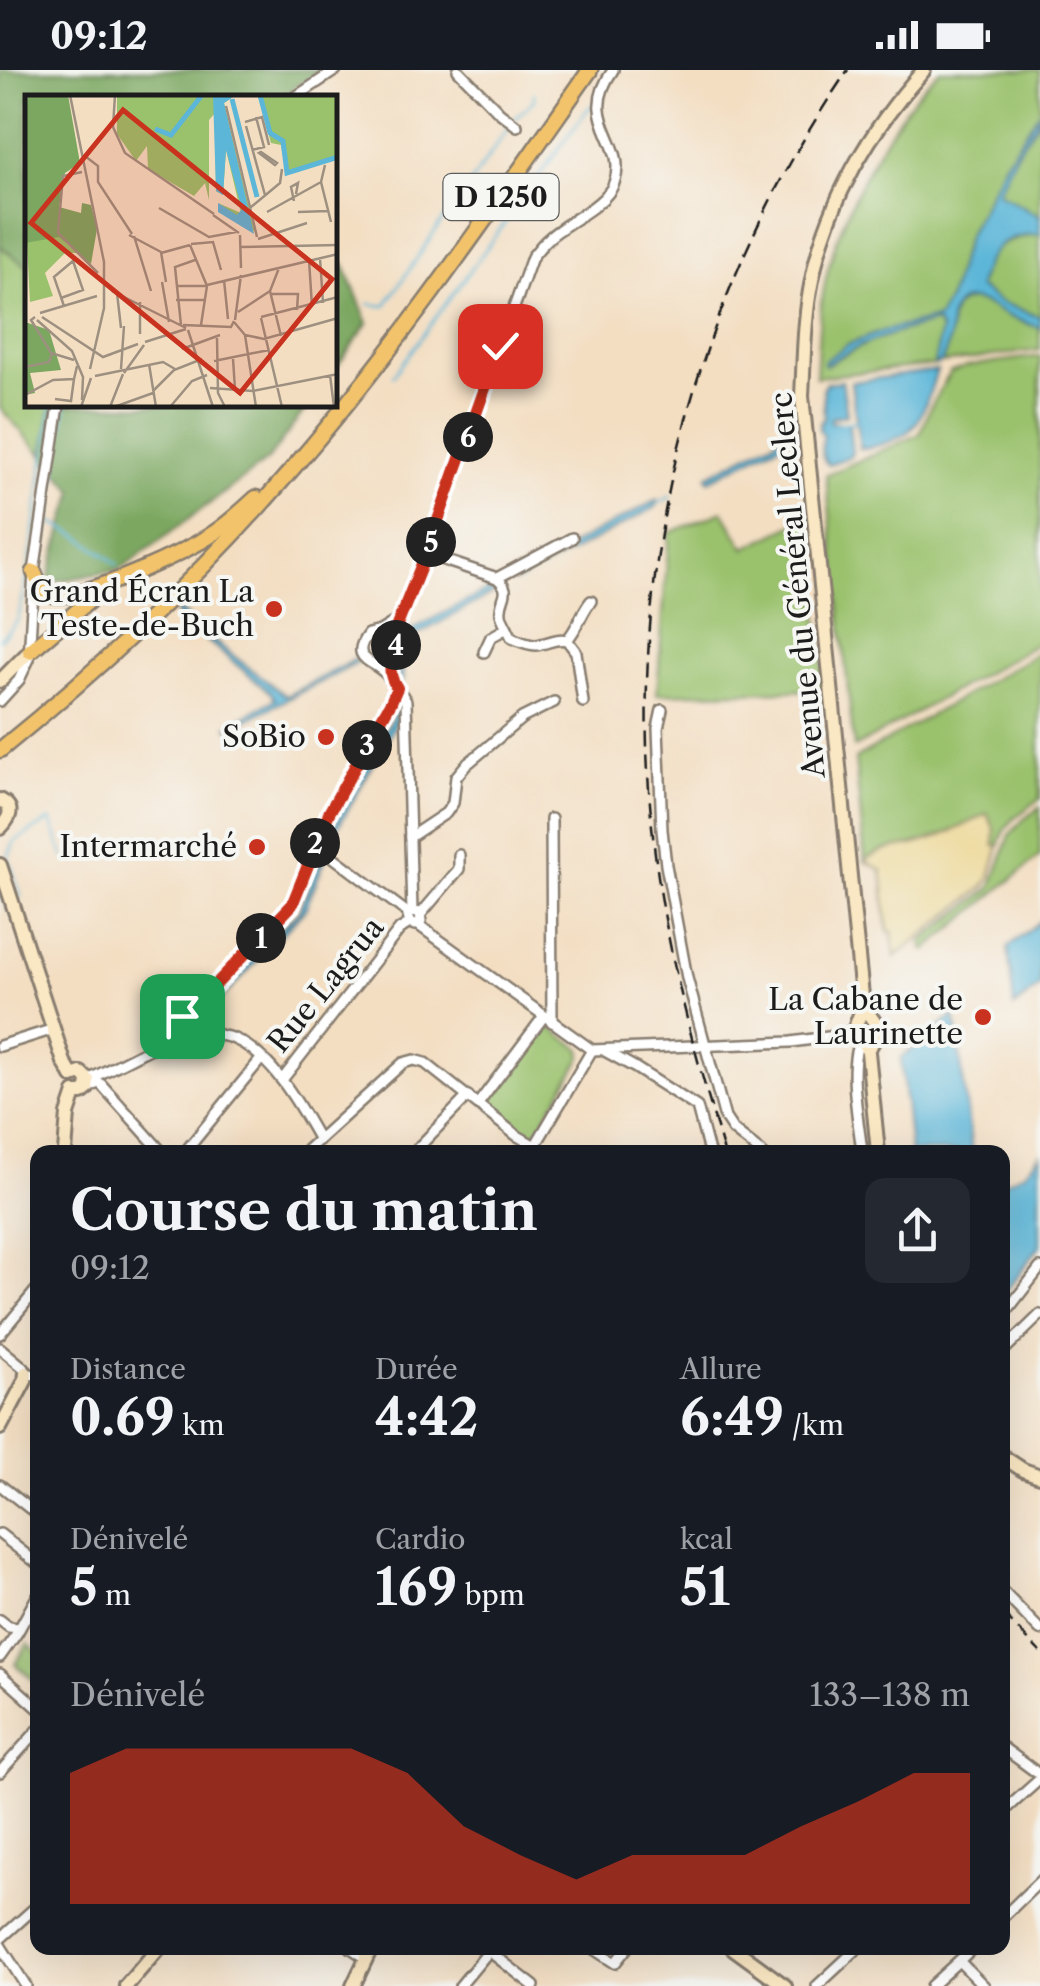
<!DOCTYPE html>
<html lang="fr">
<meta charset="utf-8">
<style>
:root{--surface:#171b24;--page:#242831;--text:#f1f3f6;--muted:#9ea1a6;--accent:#c8321e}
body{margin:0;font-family:"Libre Caslon Text",serif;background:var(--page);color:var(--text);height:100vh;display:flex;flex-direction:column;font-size:38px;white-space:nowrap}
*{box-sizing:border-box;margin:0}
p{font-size:32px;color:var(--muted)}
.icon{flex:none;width:55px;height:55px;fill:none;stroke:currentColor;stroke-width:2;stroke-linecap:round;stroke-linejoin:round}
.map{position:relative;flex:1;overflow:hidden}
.side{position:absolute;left:30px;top:1075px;width:980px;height:810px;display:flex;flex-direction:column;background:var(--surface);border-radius:20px;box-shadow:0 10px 40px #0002}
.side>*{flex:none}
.pin{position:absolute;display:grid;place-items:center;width:85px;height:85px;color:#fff;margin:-42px;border-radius:20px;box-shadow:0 5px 15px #0006}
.km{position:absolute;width:50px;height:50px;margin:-25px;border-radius:50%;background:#222;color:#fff;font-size:28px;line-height:50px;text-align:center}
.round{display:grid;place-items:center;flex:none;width:105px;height:105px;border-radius:20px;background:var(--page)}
.head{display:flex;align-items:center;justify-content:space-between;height:170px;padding:0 40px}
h1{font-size:55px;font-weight:700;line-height:75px}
.figures{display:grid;grid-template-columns:repeat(3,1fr);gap:15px;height:170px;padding:10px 40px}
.figures div{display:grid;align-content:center}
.figures b{font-size:50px;font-weight:700}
.figures small{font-size:28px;font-weight:400}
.figures p{font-size:28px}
.chart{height:280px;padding:20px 40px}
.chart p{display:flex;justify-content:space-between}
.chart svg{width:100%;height:180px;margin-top:10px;fill:var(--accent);opacity:.7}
.status{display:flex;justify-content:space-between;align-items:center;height:70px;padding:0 50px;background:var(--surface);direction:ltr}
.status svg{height:28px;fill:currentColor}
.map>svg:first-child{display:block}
.green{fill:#9ac16c;stroke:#5b6e44;stroke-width:2.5}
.forest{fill:#7ba760;stroke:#4c623e;stroke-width:2.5}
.sand{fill:#eeda9e;stroke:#857b5d;stroke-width:2.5}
.water{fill:#5bb6d8;stroke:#3c697a;stroke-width:2.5}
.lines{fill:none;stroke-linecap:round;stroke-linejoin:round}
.stream{stroke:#5bb6d8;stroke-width:2.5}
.street-casing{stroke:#887d6f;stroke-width:14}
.secondary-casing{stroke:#887d6f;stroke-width:18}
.primary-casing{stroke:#887d6f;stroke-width:19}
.street{stroke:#fff;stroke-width:9}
.secondary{stroke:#fae7c3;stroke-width:12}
.primary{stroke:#f2c36a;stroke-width:14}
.rail{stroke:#1c1c1c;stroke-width:2.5;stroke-dasharray:15 8;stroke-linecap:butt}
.route-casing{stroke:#fff;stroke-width:20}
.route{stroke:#c8321e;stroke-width:12}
.poi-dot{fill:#c8321e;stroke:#f6f6f2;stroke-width:4}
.labels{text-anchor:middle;stroke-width:8;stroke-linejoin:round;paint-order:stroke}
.shield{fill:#f6f6f2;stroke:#5d5d5c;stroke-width:2.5}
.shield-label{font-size:28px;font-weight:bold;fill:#1c1c1c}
.street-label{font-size:30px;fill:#1c1c1c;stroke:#f6f6f2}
.poi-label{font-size:30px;fill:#1c1c1c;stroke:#f6f6f2;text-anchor:end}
.inset-river{fill:none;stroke:#5bb6d8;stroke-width:5}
.inset-road{fill:none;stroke:#9d9080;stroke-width:2.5}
.view{fill:#c8321e;fill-opacity:0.15;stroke:#c8321e;stroke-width:5}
.inset-edge{fill:none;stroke:#1c1c1c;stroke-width:5}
</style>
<div class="status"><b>09:12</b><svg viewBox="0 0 49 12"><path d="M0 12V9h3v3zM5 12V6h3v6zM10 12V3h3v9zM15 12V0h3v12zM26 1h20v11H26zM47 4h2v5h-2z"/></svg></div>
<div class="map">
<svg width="1040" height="1916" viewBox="0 0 1040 1916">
<rect width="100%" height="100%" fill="#f6f6f2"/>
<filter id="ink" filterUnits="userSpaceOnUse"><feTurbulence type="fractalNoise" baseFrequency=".01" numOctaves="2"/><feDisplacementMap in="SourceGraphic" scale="20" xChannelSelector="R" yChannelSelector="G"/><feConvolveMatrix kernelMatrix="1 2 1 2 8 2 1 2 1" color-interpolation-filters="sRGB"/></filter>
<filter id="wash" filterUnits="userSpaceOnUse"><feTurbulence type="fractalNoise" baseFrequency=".0048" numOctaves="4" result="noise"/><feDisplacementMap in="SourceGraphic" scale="40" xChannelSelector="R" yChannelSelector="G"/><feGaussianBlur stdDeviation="2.25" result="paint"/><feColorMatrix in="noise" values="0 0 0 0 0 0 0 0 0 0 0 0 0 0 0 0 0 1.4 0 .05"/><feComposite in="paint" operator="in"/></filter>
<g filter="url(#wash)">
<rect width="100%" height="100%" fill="#f3dec2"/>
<g class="green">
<path d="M940 0H1040V41L1005 93 967 167 949 228 938 248 883 261 847 275 826 295C863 272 895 262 936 252L941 260 934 295 816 307C818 282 818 256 822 230 832 156 886 51 940 0Z"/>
<polygon points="1040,48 1040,146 997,122 1015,85"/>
<path d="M1034 164H1040V247L999 232 978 217C988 180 996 171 1034 164Z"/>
<polygon points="0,176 27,196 28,335 52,335 43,385 0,338"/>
<path d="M973 229C996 237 1017 249 1040 258V280L941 293C944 285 948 277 949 268 952 248 948 234 973 229Z"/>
<polygon points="1040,286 1040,572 854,678 826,405 920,364 930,338 950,302 968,296"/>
<polygon points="723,441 745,478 809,447 825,620 657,624 669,463"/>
<path d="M1040 582V729C1020 743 1005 752 999 776L994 775 987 744C965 755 942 767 919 773 895 780 886 775 865 791L855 689Z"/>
<polygon points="1040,737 1040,786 926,880 923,878 922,871 991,818 1010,765 1023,750"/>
<polygon points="546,954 581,979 582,987 537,1062 528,1066 486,1033"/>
<polygon points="28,1574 37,1582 37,1613 15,1594"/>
</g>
<g class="forest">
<polygon points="0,0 324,0 303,11 282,27 28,28 27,196 0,176"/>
<polygon points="344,194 368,253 335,299 335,200"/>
<polygon points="52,335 308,335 268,390 120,500 47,513 74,421 43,385"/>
</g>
<path class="sand" d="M987 744 995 760 994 775 999 776 989 810 983 818 895 887 892 862 888 861 882 800 865 791C886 775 895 780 919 773 943 767 965 755 987 744Z"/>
<g class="water">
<path d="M1040 41V48L1015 85 997 122 1040 146V164C1000 164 988 181 978 217L999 232 1040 247V258C1030 254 1020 251 1010 247 992 238 961 214 951 247 949 255 951 262 949 270 948 278 944 286 941 293L934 295 941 260 936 252C894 262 862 272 825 295L824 291 847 275 883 261 938 248 949 228 967 167 1005 93Z"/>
<path d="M937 300C932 316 926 338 917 352 907 368 877 377 860 379L851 312Z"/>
<path d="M842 311 847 344 831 348V352L849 354 852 383 850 386 829 395C820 388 821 376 824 366L819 360 820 353 824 348 823 318 826 313Z"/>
<polygon points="798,358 799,364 709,410 707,406"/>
<polygon points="657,430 656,437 516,512 513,506"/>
<path d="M492 518 495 522 408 570 402 583 403 611 400 612 398 609C398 598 402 573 400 566Z"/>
<polygon points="178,539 214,571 286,626 356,589 357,593 229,659 228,656 275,629 271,623 176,545"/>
<polygon points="400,639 400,646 338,757 305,839 233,917 195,954 194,949 299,840 332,758 396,640"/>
<polygon points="1040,851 1040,916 1014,937 1008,877"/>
<polygon points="955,945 972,1082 910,1082 901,988"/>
<polygon points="1040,1084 1040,1176 1003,1225 1003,1113 1025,1102"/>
</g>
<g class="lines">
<g class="stream">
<polyline points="515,48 534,30 534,23"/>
<polyline points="369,234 385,236 446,145 451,115 468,117 510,55"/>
<polyline points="393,306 588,39 597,31"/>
<polyline points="836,354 858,351"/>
<polyline points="657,434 672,426"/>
<polyline points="50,452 79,466 118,495"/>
<polyline points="41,502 66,335"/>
<polyline points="0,569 18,550 28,505 52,335"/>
<polyline points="0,820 8,840"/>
<polyline points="21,827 8,787 15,771 51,750 64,788"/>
</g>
</g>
</g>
<g filter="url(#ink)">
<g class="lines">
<g class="street-casing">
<g id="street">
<polyline points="458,0 499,42 517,56"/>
<polyline points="294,28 336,0"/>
<polyline points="426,484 497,508 572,468"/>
<path d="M398 550 380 561 368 564C349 589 372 590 385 603 393 611 400 621 406 631L412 841 408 846 410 853"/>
<path d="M507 558 512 568C519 571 528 575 536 575 548 574 555 567 567 570"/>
<path d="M392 568 426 484 532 187C537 181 542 174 548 169 565 152 606 136 614 113 630 71 576 52 613 0"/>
<path d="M484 582 491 567 507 558C506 556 501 546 501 544 499 527 514 523 497 508"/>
<path d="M391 609C389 593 400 581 391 567"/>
<polyline points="0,631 19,610 29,589 34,502 59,335"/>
<path d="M583 632 576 582 567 570C578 558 581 543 591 531"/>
<polyline points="662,640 658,658 662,760 666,795 687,908 725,1048 733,1060 761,1082"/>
<polyline points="551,749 552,952"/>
<polyline points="410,767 446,743 453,733 456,707 466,695 522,648 554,632"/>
<polyline points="333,787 409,844"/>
<polyline points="421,844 459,799 459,785"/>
<polyline points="417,854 592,980"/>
<polyline points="182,945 197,934 291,835 329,743 397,618"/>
<path d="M185 958C201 964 217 963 232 968 271 983 300 1036 319 1070"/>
<path d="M165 965C158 959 159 952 164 945L176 942 182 945"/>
<path d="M860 970C847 995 859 1054 862 1082"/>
<polyline points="0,976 54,959"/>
<polyline points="592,980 791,972 843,965 853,959"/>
<polyline points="605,981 634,997 697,1037 709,1082"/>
<polyline points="88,1010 151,978 165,965"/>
<polyline points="282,1010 400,859 410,853 415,855 421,851 420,843 412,841"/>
<polyline points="87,1019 99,1012 162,1082"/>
<polyline points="478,1034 544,946"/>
<polyline points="185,1082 261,989"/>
<polyline points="305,1082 403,993 414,990 425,993 516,1065 535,1076"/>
<polyline points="414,1082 468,1026"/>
<polyline points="534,1082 535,1076 592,980"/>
<polyline points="1002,1247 1040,1198"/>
<polyline points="0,1264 38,1218"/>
<polyline points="0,1278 24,1298 26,1303 38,1306"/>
<polyline points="1002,1282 1040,1245"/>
<polyline points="0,1415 38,1445"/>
<polyline points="0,1464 38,1494"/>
<polyline points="1002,1521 1040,1560"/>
<polyline points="0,1550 9,1557 19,1558"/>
<polyline points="0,1587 17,1563 38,1525"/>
<polyline points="0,1604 38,1638"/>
<polyline points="1002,1677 1040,1705"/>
<polyline points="0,1702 38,1660"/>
<polyline points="1002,1743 1040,1709"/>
<polyline points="1002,1848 1040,1811"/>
<polyline points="0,1869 38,1835"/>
<polyline points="0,1875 26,1916"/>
<polyline points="351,1878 366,1888"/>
<polyline points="485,1878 534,1916"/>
<polyline points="592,1878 615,1893 627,1878"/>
<polyline points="959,1891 984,1916"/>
<polyline points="460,1916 489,1881"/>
<polyline points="817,1916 858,1878"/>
<polyline points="931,1916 973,1878"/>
</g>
</g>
<g class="secondary-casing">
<g id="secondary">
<polyline points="0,611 30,581"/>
<path d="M0 730C16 738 9 749 0 758"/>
<polyline points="0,795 64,992 72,1006"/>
<polyline points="863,936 878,957 877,964 871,975"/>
<path d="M873 970C839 979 861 947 863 936L802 326C804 287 804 248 812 210 827 131 871 59 924 0"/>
<polyline points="863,972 868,982 878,1082"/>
<polyline points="72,1006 81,1003 88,1010 87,1019 82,1023 75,1023"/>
<polyline points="65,1082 68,1044 75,1023"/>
<polyline points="0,1358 25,1311 26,1303"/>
<polyline points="1002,1386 1023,1400 1040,1406"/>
<polyline points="733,1878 785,1916"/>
<polyline points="126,1916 159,1878"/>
<polyline points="353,1916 371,1878"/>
</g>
</g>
<g class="primary-casing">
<g id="primary">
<path d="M34 502C38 512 42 522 54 525 83 530 189 481 214 463 229 453 243 440 256 428"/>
<polyline points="30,581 103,519"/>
<path d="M0 680C101 598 195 511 280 413 394 284 491 141 590 0"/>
</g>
</g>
<use href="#street" class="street"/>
<use href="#secondary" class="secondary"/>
<use href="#primary" class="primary"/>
<g class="rail">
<path d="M724 1082C694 980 664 873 653 766 624 495 693 225 848 0"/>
<polyline points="1002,1543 1040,1582"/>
</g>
</g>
</g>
<g class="lines" filter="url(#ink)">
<g class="route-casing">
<path id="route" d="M182 946 197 934 292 835 329 743 391 632 397 618C387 602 390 597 396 581L392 568 426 484 500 276"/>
</g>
<use href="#route" class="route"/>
</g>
<g class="poi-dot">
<circle cx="274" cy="539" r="10"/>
<circle cx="326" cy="667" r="10"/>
<circle cx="257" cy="777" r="10"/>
<circle cx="983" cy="947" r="10"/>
</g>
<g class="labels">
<rect class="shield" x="443.5" y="104" width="115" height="46" rx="8"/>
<g class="shield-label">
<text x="501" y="137">D 1250</text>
</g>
<g class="street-label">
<text transform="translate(798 515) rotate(-95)" y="10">Avenue du Général Leclerc</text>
<text transform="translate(326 915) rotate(-51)" y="10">Rue Lagrua</text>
</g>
<g class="poi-label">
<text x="254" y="532">Grand Écran La<tspan x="254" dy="34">Teste-de-Buch</tspan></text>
<text x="306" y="677">SoBio</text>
<text x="237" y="787">Intermarché</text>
<text x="963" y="940">La Cabane de<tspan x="963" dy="34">Laurinette</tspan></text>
</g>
</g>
<g transform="translate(25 25)">
<rect width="312" height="312" fill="#f3dec2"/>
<path d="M92 0H211L199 8 230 137 193 108 216 118 201 55 198 100 191 96 190 18 184 25V105L180 88 169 101 123 74 122 51 111 66 92 39ZM233 0H312V63L261 79 256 50 246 48ZM0 110 52 158H40L20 178 28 201 5 207Z" fill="#9ac16c"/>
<path d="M0 0H43L55 68 40 78 34 112 56 118 57 108 66 110 72 134 66 169 34 142 0 148ZM0 227 24 235 36 275 5 278 10 298 0 300Z" fill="#7ba760"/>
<path d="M188 0H211L199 8 229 139 193 117V108L212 120 217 114 201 55 198 100 191 96Z" fill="#5bb6d8"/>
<path class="inset-river" d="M235 0 245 38 258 46 262 78 313 62M207 4 232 102M130 34 146 40 177 0"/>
<path class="inset-road" d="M45 0 79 167V213L65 274M90 0 88 32 100 58 189 119M201 11 232 142M220 27 237 22 244 50M221 31 240 100M227 55 239 52 231 22M236 57 252 68 250 70 234 58ZM60 61 73 71V87L107 139M300 70 296 87 306 127M57 77 38 81 33 138 73 178M269 106 266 92 273 88 271 99M226 112 255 88 257 74M134 113 184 142 211 137M242 117 296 87M273 117 303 116M188 120 214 138M104 140 136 157 141 187M215 140 216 173M109 141 126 196M233 144 282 128M166 149 188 147 196 175M165 150 182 191 176 230M215 152 313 150M136 158 165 150M295 163 298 208M284 165 287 211M254 173 245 196 256 241M199 185 203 224M137 187 144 227M182 190 313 159M151 191H182M87 196 161 233M92 198 96 233M245 199H273L272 215M36 203 58 195 48 166 29 182 39 211M151 205H181M213 217 245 196M15 218 72 201M10 222 6 225 26 258 49 265M17 222 78 262 113 249M236 222 313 202M236 223 257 312M12 225 47 256 58 282 57 305M210 225 216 180M209 227 220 240 231 312M156 230 150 172 170 165M158 230 206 232 209 226M163 235 188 312M115 239V207M220 240 239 244 313 223M192 243 193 298 200 312M120 247 161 234M157 254 195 240M208 264 210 294M189 266 244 255M124 269 131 312M0 272 24 267 27 259M96 274 99 231M99 278 119 250M305 280 309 312M70 281 138 267 150 274M185 293 228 296 313 279M128 296 149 275 177 264M0 300 28 285 49 284 52 271M30 304 46 306 49 284M56 312 66 283M85 312 98 279M89 312 128 298M145 312 167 286 182 280"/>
<path class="view" d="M98 15 307 184 215 298 6 128Z"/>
<rect width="312" height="312" class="inset-edge"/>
</g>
</svg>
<div class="pin" style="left:182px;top:946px;background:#1e9e55"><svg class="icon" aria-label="arrive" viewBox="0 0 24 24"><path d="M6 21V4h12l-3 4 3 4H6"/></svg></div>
<div class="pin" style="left:500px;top:276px;background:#d93025"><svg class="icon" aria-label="check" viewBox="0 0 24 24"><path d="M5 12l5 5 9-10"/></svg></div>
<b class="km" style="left:261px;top:868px">1</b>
<b class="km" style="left:315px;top:773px">2</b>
<b class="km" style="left:367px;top:675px">3</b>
<b class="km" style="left:396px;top:575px">4</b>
<b class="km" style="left:431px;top:472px">5</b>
<b class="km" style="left:468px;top:367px">6</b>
<section class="side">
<div class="head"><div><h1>Course du matin</h1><p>09:12</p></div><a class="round"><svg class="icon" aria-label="share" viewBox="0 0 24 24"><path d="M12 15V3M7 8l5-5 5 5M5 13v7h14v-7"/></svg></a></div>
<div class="figures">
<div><p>Distance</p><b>0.69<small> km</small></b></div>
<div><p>Durée</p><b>4:42</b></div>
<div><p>Allure</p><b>6:49<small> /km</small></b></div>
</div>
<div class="figures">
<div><p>Dénivelé</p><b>5<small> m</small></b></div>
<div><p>Cardio</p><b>169<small> bpm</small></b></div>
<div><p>kcal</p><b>51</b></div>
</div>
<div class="chart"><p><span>Dénivelé</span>133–138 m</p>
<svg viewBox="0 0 160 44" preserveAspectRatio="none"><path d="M0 44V12L10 6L20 6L30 6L40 6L50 6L60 12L70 25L80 32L90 38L100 32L110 32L120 32L130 25L140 19L150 12L160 12V44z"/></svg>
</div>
</section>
</div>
